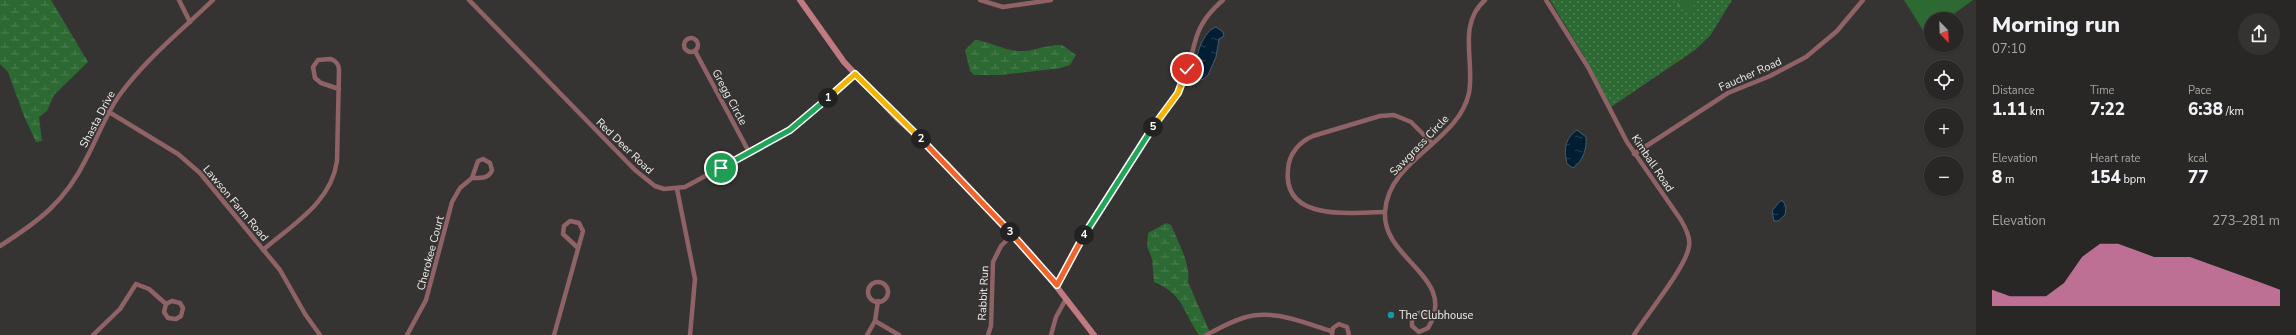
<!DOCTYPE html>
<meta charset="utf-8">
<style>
:root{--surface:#282726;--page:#343332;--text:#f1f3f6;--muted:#a5a5a7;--line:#444443;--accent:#fc8fc3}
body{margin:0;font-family:"Nunito Sans",sans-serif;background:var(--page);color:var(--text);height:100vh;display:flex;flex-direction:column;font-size:15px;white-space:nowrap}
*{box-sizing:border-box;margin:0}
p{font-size:13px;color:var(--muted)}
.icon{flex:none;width:22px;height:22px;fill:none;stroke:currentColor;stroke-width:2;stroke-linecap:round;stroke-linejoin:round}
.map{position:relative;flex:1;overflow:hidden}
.drawer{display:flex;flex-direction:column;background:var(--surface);width:320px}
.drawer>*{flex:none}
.needle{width:26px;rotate:157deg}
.tools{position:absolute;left:1924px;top:12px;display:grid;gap:8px}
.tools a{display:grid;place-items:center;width:40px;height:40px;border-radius:50%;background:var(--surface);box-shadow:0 1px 3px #0004,0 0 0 1px var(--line);font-size:20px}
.pin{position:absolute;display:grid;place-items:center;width:34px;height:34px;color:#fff;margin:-17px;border:2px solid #fff;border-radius:50%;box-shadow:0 1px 4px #0007}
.km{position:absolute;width:20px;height:20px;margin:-10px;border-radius:50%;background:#222;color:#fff;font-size:11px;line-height:20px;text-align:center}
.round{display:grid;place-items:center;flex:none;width:42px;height:42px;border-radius:21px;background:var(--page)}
.headline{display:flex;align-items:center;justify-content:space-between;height:68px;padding:0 16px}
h1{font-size:22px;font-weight:800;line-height:30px}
.stats{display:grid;grid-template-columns:repeat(3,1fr);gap:6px;height:68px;padding:4px 16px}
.stats div{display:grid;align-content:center}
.stats b{font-size:17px;font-weight:800}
.stats small{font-size:11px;font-weight:400}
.stats p{font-size:11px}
.chart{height:112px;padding:8px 16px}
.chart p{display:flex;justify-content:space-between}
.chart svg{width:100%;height:72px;margin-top:4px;fill:var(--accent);opacity:.7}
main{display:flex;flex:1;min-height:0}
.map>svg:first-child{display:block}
.grass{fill:url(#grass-dots)}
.forest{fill:url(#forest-firs)}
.wetland{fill:url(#wetland-marsh)}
.park{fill:#2d6933}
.water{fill:url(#water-ripples);stroke:#485c6a}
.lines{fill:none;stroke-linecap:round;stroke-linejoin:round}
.street{stroke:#8f6365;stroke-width:4.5}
.secondary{stroke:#c17b80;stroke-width:6}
.split-1-casing{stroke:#fff;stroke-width:8}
.split-2-casing{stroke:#fff;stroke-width:8}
.split-3-casing{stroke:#fff;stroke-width:8}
.split-4-casing{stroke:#fff;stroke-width:8}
.split-5-casing{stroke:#fff;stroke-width:8}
.split-6-casing{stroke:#fff;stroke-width:8}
.split-1{stroke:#22a559;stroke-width:5}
.split-2{stroke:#f5b400;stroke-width:5}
.split-3{stroke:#f0652b;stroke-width:5}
.split-4{stroke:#f0652b;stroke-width:5}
.split-5{stroke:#22a559;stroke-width:5}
.split-6{stroke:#f5b400;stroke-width:5}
.culture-dot{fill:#0f9aa8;stroke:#363432;stroke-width:1.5}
.labels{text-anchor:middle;stroke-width:3.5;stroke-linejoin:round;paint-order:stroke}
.street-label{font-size:11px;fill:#efeeec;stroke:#363432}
.poi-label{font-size:11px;fill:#efeeec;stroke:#363432;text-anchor:start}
</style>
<main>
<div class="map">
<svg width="1976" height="335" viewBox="0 0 1976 335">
<defs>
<pattern id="grass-dots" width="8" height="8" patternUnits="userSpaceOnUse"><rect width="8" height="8" fill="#2d6933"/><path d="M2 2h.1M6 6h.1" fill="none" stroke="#4c7f51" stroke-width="1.8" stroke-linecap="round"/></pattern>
<pattern id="forest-firs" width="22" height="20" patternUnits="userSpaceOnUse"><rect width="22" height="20" fill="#2d6933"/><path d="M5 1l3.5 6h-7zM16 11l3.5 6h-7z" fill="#4c7f51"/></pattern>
<pattern id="wetland-marsh" width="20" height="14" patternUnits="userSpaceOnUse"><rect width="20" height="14" fill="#2d6933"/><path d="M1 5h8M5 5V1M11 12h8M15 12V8" fill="none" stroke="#4c7f51"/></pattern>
<pattern id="water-ripples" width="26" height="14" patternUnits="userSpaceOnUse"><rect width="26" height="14" fill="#011e32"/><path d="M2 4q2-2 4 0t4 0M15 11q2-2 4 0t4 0" fill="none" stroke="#263f50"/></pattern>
</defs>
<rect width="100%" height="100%" fill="#363432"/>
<polygon class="grass" points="1550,0 1732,0 1710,36 1695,50 1611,107 1589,64"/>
<polygon class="forest" points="1677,0 1697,0 1691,11 1686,12 1678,7"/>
<g class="wetland">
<polygon points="0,0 51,0 88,62 54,95 47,111 39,117 42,141 36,142 24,116 8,72 0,64"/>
<path d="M975 40C989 41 1002 50 1018 51 1033 52 1047 44 1062 45L1076 55 1070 65 1061 68 1000 75H974L970 71 965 50Z"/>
<path d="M1166 223 1171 225C1178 242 1191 264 1188 282L1211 335H1199C1182 310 1184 295 1154 282L1152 259 1147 246 1148 233Z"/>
</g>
<polygon class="park" points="1904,0 1973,0 1947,19 1931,19 1931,31 1926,35"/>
<g class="water">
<path d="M1216 27 1223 32 1224 36 1219 39 1216 57 1208 75 1202 80C1189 68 1201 32 1216 27Z"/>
<path d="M1577 130 1586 137C1587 149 1583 161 1573 168L1567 164C1564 151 1564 139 1577 130Z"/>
<polygon points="1780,201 1783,201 1786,207 1785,215 1778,221 1774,221 1772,211"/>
</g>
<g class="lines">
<g class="street">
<polyline points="179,0 190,22"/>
<polyline points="469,0 635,170 655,186 664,189 685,187 790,130 855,74"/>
<polyline points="980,0 1003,7 1051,0"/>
<path d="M1546 0 1588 67 1627 142 1681 220C1685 227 1691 238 1689 246 1687 266 1646 315 1634 335"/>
<circle cx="691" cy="45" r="7"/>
<polyline points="695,51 749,152"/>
<polyline points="109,112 178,154 200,173 280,270 305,314 320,335"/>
<polyline points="1634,154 1728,93 1770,76 1806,57 1837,31 1863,0"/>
<polyline points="677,189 695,279 690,335"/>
<path d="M1385 212C1352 212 1282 223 1288 169 1289 154 1299 142 1313 136L1380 116 1394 115 1411 122 1432 143"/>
<path d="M0 246C39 221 65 202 86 159 98 137 106 113 121 93 147 58 182 30 213 0"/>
<path d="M263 250C293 224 331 203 337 161L339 70C339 65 336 61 331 59L318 60 313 67 315 78 321 83 339 89"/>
<circle cx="878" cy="292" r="10"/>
<path d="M1057 285C1080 234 1113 187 1144 140 1156 122 1173 105 1182 85 1198 49 1188 30 1223 0"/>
<path d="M1433 315C1425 313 1418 310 1412 318V326L1419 332 1428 328C1459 277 1382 260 1385 212 1388 159 1458 143 1469 93 1475 61 1457 25 1485 0"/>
<polyline points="875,321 899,335"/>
<polyline points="93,335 120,309 136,284 149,289 166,304 172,301 180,303 183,308 181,316 176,319 168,318 164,312 166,304"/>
<path d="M407 335 426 300 452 202 460 188 472 178 478 161 483 159 490 163 492 170C489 179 480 178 472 178"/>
<polyline points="554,335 583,231 579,223 570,221 564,226 563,234 578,248"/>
<polyline points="867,335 875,321 878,301"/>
<polyline points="988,335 991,326 993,262 1001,246 1013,234"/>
<polyline points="1051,335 1056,317 1066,299"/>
<path d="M1206 335C1218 329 1230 322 1243 318 1272 308 1304 323 1331 331"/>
<polyline points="1332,335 1333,328 1339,324 1347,327 1349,335"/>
</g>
<polyline class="secondary" points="800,0 844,62 896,117 947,164 1032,255 1094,335"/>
</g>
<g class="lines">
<g class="split-1-casing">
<polyline id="split-1" points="721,168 790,130 828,98"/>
</g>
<g class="split-2-casing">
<polyline id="split-2" points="828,98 855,74 921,139"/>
</g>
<g class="split-3-casing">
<polyline id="split-3" points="921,139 1010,232"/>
</g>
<g class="split-4-casing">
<polyline id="split-4" points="1010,232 1057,285 1084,235"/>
</g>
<g class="split-5-casing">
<polyline id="split-5" points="1084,235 1153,127"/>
</g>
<g class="split-6-casing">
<polyline id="split-6" points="1153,127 1178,93 1187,69"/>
</g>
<use href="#split-1" class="split-1"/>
<use href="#split-2" class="split-2"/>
<use href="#split-3" class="split-3"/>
<use href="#split-4" class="split-4"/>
<use href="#split-5" class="split-5"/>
<use href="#split-6" class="split-6"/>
</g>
<circle class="culture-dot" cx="1391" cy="315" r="4"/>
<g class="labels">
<g class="street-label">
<text transform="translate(1750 74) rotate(-24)" y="4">Faucher Road</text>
<text transform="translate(730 97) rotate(62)" y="4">Gregg Circle</text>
<text transform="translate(97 119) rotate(-62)" y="4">Shasta Drive</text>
<text transform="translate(1419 145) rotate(-46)" y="4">Sawgrass Circle</text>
<text transform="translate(625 146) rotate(44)" y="4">Red Deer Road</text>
<text transform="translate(1653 163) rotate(56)" y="4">Kimball Road</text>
<text transform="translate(236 203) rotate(50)" y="4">Lawson Farm Road</text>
<text transform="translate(430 253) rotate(-75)" y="4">Cherokee Court</text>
<text transform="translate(983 293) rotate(-87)" y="4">Rabbit Run</text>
</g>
<g class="poi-label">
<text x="1399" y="319">The Clubhouse</text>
</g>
</g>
</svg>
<div class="tools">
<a><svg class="needle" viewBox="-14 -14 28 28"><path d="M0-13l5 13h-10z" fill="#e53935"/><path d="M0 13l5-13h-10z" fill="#a5a5a7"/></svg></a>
<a><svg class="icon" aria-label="locate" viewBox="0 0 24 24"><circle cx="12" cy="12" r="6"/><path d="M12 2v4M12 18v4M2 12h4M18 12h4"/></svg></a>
<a>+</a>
<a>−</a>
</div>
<div class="pin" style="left:721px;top:168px;background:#1e9e55"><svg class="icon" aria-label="arrive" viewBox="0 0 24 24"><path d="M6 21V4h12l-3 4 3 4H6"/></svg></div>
<div class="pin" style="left:1187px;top:69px;background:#d93025"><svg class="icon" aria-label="check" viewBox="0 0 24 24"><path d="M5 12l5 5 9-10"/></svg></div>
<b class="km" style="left:828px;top:98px">1</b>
<b class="km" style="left:921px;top:139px">2</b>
<b class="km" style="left:1010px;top:232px">3</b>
<b class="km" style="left:1084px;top:235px">4</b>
<b class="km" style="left:1153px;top:127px">5</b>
</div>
<section class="drawer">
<div class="headline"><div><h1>Morning run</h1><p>07:10</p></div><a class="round"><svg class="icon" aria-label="share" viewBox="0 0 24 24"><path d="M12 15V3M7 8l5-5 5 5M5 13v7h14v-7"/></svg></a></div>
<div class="stats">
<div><p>Distance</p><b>1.11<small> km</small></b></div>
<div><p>Time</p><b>7:22</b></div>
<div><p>Pace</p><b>6:38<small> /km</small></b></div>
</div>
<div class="stats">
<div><p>Elevation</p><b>8<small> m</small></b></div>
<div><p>Heart rate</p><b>154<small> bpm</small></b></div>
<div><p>kcal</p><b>77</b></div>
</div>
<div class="chart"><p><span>Elevation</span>273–281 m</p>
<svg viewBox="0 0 160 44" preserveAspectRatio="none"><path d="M0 44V34L10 38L20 38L30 38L40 30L50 14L60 6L70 6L80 10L90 14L100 14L110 14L120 18L130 22L140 26L150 30L160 34V44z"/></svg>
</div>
</section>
</main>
